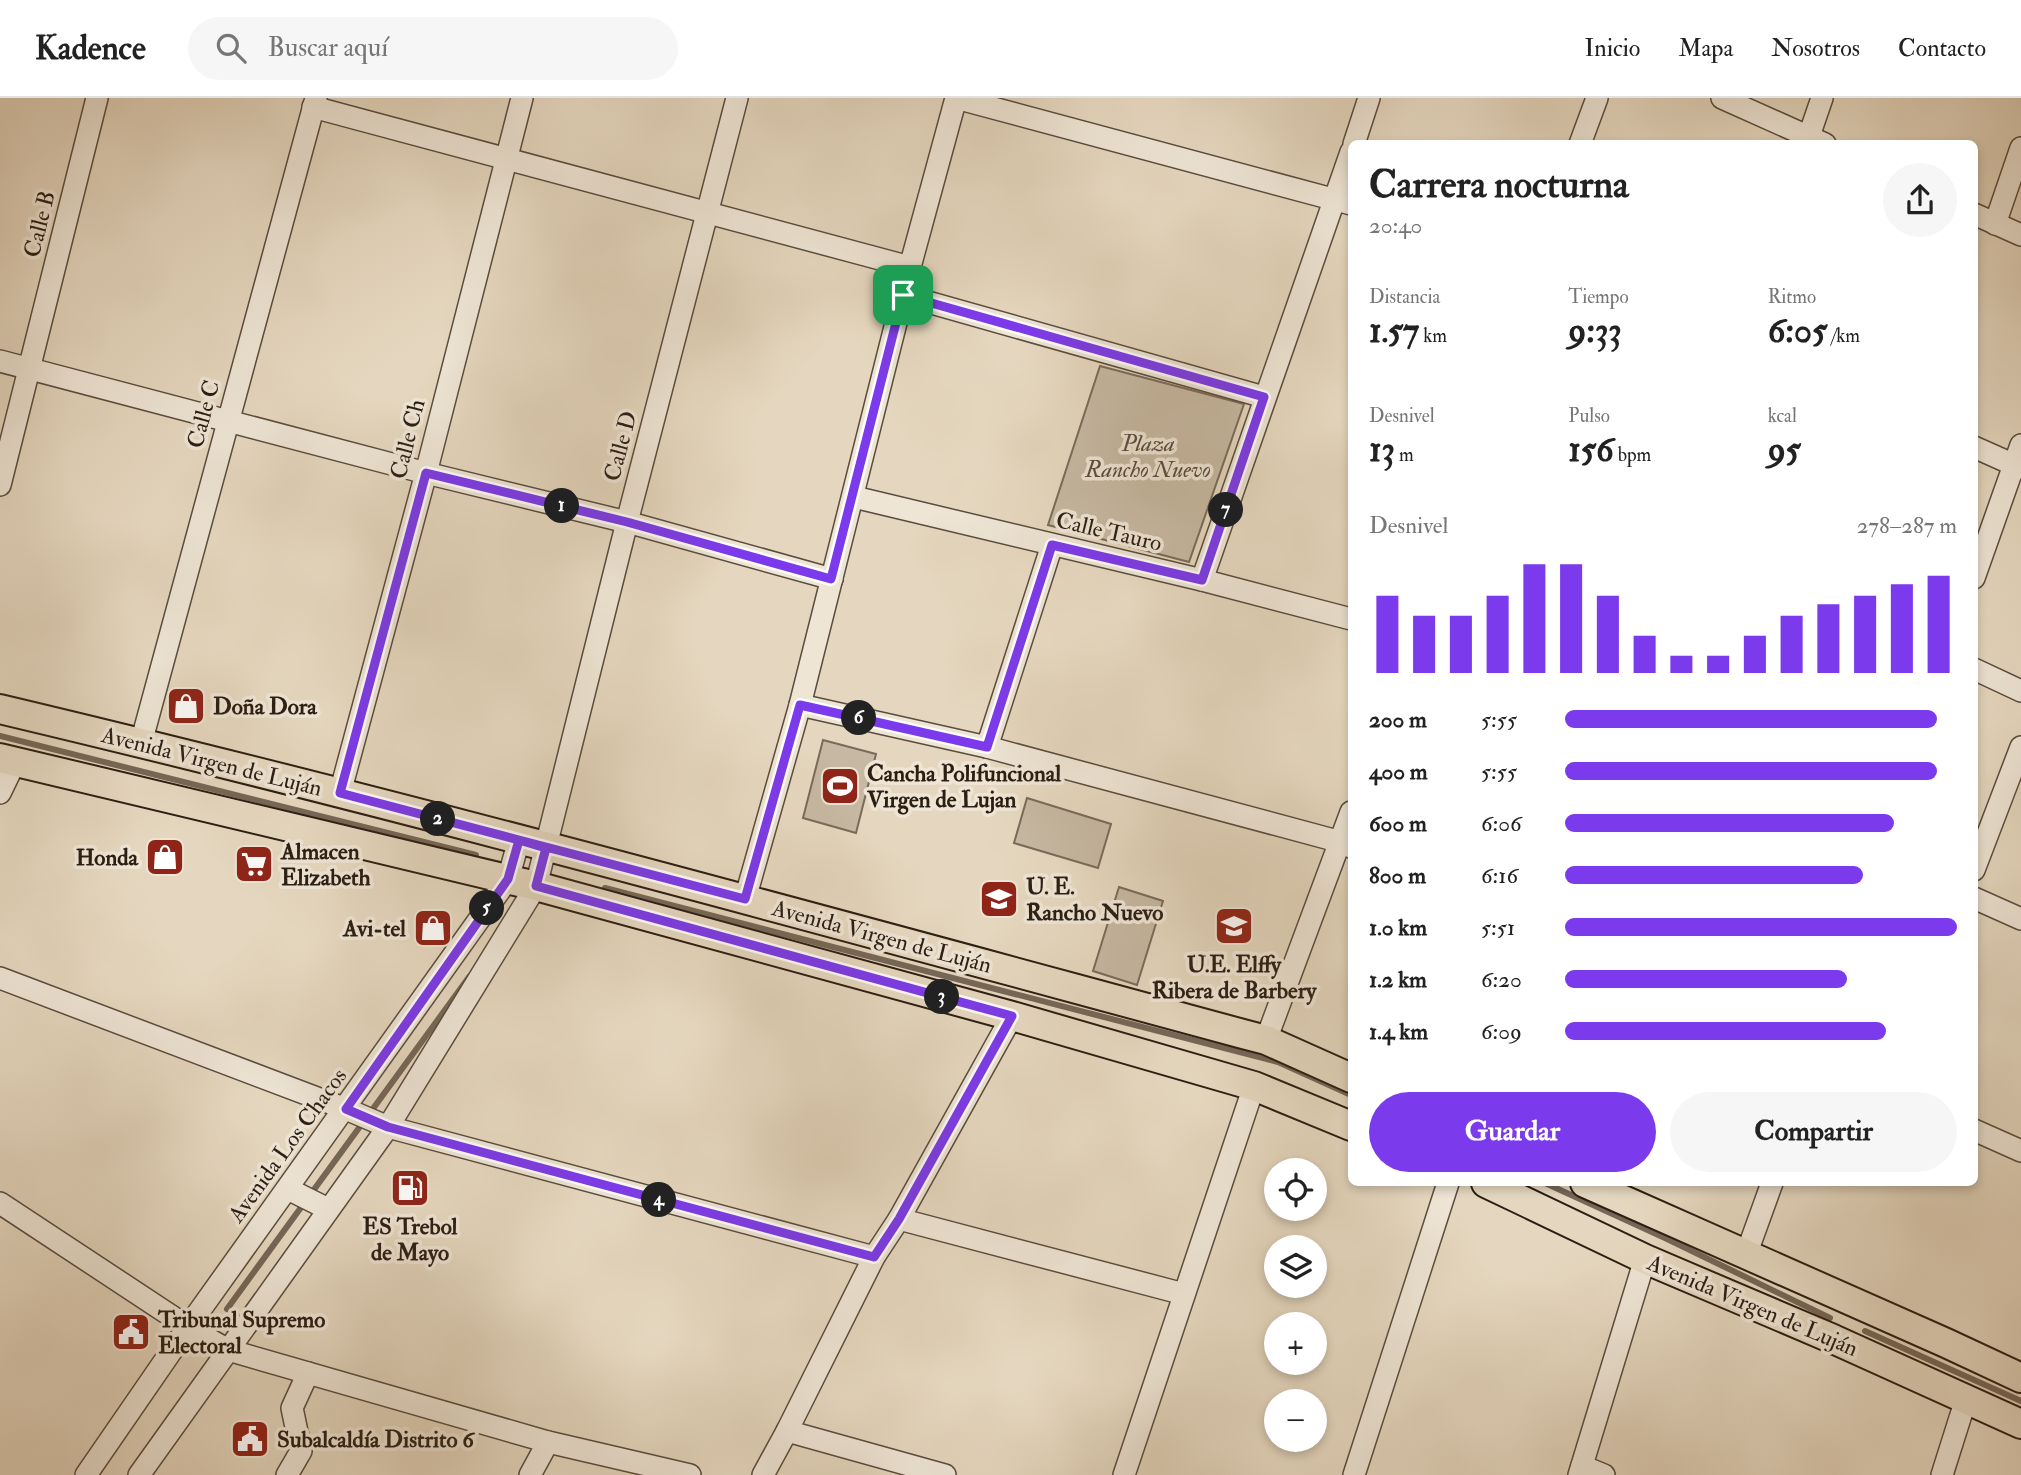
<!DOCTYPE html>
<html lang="es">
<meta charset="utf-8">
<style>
:root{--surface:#fff;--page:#f6f6f6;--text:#222;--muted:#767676;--line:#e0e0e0;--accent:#7c3aed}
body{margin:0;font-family:"IM FELL Double Pica",serif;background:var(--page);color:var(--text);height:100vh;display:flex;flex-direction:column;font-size:26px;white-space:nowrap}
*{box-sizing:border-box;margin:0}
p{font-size:23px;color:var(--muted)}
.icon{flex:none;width:38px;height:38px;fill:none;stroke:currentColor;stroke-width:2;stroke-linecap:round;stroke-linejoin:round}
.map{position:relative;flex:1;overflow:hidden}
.drawer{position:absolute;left:1348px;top:42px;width:630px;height:1046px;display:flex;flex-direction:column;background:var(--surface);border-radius:10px;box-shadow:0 4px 10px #0003}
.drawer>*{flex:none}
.controls{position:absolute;left:1264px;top:1060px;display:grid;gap:14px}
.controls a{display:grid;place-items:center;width:63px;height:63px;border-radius:50%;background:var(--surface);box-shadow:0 4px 10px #0003;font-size:35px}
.pin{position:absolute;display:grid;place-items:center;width:60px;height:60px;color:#fff;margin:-30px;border-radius:14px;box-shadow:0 4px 10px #0006}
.km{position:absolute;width:35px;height:35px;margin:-18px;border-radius:50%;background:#222;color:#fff;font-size:19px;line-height:35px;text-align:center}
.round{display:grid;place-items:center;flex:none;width:74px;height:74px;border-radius:37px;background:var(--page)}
.head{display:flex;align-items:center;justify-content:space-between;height:119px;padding:0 21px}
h1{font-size:38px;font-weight:700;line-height:52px}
.figures{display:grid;grid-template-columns:repeat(3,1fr);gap:10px;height:119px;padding:7px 21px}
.figures div{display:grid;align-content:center}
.figures b{font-size:35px;font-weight:700}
.figures small{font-size:19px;font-weight:400}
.figures p{font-size:19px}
.chart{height:196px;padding:14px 21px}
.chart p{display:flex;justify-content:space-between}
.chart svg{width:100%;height:126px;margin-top:7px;stroke:var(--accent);stroke-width:6}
.primary-button{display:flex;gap:14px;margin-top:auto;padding:14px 21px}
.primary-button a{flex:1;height:80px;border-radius:42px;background:var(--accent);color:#fff;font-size:28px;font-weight:700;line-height:80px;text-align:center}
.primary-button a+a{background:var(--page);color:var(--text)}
ul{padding:0 21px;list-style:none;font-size:23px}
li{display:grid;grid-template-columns:112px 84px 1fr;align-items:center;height:52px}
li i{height:18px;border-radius:9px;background:var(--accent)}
header{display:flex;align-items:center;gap:42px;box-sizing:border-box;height:98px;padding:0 35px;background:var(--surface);border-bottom:2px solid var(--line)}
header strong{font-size:33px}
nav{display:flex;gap:38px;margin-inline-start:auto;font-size:24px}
.search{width:490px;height:63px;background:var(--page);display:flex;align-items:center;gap:18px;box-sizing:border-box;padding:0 24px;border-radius:38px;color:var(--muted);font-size:26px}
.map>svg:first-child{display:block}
.green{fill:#c6b8a2;stroke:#796b5a;stroke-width:2}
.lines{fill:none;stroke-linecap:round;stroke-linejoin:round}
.stream{stroke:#756757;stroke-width:6}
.minor-casing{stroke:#5a4c3e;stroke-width:24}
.major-casing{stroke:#2c1e13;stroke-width:32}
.minor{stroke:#eee5d5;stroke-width:21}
.major{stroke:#e5d7bf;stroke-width:28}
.route-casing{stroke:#fff;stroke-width:14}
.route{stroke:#7c3aed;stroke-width:9}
.labels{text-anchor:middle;stroke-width:7;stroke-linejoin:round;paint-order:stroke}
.street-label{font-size:23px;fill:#2c1e13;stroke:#eee5d5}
.park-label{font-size:23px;font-style:italic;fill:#5a4c3e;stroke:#eee5d5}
.poi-label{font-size:23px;font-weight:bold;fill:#2c1e13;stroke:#eee5d5;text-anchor:start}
</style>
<header>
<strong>Kadence</strong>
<div class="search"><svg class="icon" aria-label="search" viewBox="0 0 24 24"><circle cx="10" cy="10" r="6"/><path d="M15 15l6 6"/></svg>Buscar aquí</div>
<nav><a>Inicio</a><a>Mapa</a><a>Nosotros</a><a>Contacto</a></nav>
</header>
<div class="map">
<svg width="2021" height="1377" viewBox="0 0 2021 1377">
<rect width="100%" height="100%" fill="#e5d7bf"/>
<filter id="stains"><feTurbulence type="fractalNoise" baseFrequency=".00286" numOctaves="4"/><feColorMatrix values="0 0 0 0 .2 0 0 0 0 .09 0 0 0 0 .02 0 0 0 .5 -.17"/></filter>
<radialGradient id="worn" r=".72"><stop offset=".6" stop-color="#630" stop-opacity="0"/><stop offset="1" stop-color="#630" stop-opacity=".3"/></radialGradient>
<g class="green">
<polygon points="1100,268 1244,306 1189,464 1048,427"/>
<polygon points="823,642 876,656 856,735 803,720"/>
<polygon points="1027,700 1111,726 1098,770 1014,745"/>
<polygon points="1119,789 1163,803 1137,887 1093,873"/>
</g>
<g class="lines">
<g class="stream">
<polyline points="0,638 476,757"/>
<polyline points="605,790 1278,964 1351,997"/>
<polyline points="1545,1085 1665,1140 1830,1220"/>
<polyline points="227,1211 469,879"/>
<polyline points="1865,1233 2021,1303"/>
</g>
<g class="minor-casing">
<g id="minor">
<polyline points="956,0 1351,106"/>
<polyline points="1722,0 1825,46"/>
<polyline points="313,9 910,169"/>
<polyline points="1809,38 1822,0"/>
<polyline points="1354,46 1369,0"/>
<polyline points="1580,46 1597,0"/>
<polyline points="1974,116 2021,137"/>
<polyline points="1995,126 2021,50"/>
<polyline points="903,197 1264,299"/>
<polyline points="0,263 426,375 627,424 832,481"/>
<polyline points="1974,349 2021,370"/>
<polyline points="0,387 97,0"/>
<polyline points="854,399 1202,482 1351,521"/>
<polyline points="1974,480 2021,347"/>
<polyline points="1202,482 1351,54"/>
<polyline points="1974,571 2021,593"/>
<polyline points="800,607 987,649 1341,744 1351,749"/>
<polyline points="141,645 316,0"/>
<polyline points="987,649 1052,447"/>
<polyline points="0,695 15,664"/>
<polyline points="340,695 426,375 522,0"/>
<polyline points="1974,772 2021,649"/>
<polyline points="1974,800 2021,821"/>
<polyline points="745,801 800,607 910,169 956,0"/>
<polyline points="0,880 346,1011 388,1029 874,1159"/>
<polyline points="1266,942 1351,714"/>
<polyline points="1974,1032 2021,1053"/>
<polyline points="288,1091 328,1111"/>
<polyline points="0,1105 188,1229 228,1252 548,1344 690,1377"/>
<polyline points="899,1121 1184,1196"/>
<polyline points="1746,1157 1772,1085"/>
<polyline points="787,1333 945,1377"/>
<polyline points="1582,1368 1604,1377"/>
<polyline points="86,1377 188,1229 508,781 519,742"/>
<polyline points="139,1377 388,1029 536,788 627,424 737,0"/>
<polyline points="287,1377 301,1353 292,1310 308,1275"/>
<polyline points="530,1377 548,1344"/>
<polyline points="763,1377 787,1333 874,1159 899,1121 1012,918"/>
<polyline points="1124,1377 1254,988"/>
<polyline points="1354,1377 1448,1085"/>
<polyline points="1579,1377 1645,1161"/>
<polyline points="1942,1377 1966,1301"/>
</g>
</g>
<g class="major-casing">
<g id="major">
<path d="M0 611C417 710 829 824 1243 936L1266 942 1351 980"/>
<polyline points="0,660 536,788 1012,918 1254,988 1351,1028"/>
<polyline points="1486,1085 1645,1161 1833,1241 2021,1326"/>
<polyline points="1585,1085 1946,1245 2021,1280"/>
</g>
</g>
<use href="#minor" class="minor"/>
<use href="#major" class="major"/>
</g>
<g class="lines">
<g class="route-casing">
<polyline id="route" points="903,197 831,481 627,424 426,375 340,695 519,742 546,750 536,788 1012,918 899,1121 874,1159 388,1029 346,1011 508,781 519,742 745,801 800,607 987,649 1052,447 1202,482 1264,299 903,197"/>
</g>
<use href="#route" class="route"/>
</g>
<defs>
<g id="shop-square" transform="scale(2.0125)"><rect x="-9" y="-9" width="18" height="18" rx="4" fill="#8f2418" stroke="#eee5d5"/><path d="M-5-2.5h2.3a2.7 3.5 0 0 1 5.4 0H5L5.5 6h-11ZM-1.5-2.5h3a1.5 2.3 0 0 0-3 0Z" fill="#fff"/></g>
<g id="stadium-square" transform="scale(2.0125)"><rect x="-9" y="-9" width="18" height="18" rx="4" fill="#8f2418" stroke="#eee5d5"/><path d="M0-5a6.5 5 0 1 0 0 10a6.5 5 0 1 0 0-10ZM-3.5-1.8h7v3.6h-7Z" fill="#fff"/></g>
<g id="supermarket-square" transform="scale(2.0125)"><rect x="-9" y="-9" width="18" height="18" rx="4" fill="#8f2418" stroke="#eee5d5"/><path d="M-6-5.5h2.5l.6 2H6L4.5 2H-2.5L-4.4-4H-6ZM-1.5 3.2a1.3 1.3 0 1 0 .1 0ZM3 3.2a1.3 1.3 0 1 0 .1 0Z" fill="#fff"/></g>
<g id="school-square" transform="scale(2.0125)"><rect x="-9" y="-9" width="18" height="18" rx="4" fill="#8f2418" stroke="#eee5d5"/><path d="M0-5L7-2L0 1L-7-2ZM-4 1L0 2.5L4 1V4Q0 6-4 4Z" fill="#fff"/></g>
<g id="fuel-square" transform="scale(2.0125)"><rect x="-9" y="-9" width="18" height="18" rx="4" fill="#8f2418" stroke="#eee5d5"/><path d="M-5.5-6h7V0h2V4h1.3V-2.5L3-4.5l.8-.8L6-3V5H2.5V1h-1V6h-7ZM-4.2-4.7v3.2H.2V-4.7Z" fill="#fff"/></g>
<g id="civic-square" transform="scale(2.0125)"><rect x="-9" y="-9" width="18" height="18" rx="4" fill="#8f2418" stroke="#eee5d5"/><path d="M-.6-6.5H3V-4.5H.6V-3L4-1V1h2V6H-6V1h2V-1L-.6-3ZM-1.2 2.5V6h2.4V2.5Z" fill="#fff"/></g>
</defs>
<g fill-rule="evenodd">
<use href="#shop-square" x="186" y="608"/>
<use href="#stadium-square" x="840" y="688"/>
<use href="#shop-square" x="165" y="759"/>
<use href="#supermarket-square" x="254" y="766"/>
<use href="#school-square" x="999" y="801"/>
<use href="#school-square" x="1234" y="828"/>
<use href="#shop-square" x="433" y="830"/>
<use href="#fuel-square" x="410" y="1090"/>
<use href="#civic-square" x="131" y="1234"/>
<use href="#civic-square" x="250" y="1341"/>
</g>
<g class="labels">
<g class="street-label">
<text transform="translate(39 126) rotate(-76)" y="8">Calle B</text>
<text transform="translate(203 316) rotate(-75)" y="8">Calle C</text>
<text transform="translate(407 341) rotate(-76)" y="8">Calle Ch</text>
<text transform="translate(620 348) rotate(-75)" y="8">Calle D</text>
<text transform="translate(1109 433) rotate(13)" y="8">Calle Tauro</text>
<text transform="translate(212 663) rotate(14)" y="8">Avenida Virgen de Luján</text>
<text transform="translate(882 838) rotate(15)" y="8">Avenida Virgen de Luján</text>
<text transform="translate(287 1047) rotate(-54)" y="8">Avenida Los Chacos</text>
<text transform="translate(1753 1207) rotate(23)" y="8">Avenida Virgen de Luján</text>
</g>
<g class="park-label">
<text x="1148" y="353">Plaza<tspan x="1148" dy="26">Rancho Nuevo</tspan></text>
</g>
<g class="poi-label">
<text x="213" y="616">Doña Dora</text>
<text x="867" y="683">Cancha Polifuncional<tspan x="867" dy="26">Virgen de Lujan</tspan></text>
<text x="281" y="761">Almacen<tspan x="281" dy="26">Elizabeth</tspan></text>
<text x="138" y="767" text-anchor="end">Honda</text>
<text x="1026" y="796">U. E.<tspan x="1026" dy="26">Rancho Nuevo</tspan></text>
<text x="406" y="838" text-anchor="end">Avi-tel</text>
<text x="1234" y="874" text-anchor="middle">U.E. Elffy<tspan x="1234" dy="26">Ribera de Barbery</tspan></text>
<text x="410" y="1136" text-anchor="middle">ES Trebol<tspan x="410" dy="26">de Mayo</tspan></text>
<text x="158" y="1229">Tribunal Supremo<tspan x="158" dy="26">Electoral</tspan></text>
<text x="277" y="1349">Subalcaldía Distrito 6</text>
</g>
</g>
<rect width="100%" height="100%" filter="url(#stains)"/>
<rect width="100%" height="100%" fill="url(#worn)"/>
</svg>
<div class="controls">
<a><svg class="icon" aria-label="locate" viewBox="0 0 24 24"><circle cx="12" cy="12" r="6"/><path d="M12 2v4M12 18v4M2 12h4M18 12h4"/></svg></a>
<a><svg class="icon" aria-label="layers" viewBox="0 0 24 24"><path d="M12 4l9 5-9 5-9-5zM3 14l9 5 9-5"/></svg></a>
<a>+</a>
<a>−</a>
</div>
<div class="pin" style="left:903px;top:197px;background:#1e9e55"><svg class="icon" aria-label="arrive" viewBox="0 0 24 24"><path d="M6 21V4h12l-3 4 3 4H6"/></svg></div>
<b class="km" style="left:562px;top:408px">1</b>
<b class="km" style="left:438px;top:721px">2</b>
<b class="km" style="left:942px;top:899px">3</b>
<b class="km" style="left:659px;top:1102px">4</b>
<b class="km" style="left:487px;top:810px">5</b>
<b class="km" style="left:859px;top:620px">6</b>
<b class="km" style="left:1226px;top:412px">7</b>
<section class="drawer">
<div class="head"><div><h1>Carrera nocturna</h1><p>20:40</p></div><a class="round"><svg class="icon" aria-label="share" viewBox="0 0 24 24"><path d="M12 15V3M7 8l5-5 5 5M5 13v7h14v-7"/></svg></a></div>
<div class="figures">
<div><p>Distancia</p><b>1.57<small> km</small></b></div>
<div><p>Tiempo</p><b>9:33</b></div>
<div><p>Ritmo</p><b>6:05<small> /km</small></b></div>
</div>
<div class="figures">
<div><p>Desnivel</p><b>13<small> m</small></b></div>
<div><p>Pulso</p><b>156<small> bpm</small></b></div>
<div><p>kcal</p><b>95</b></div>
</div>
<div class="chart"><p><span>Desnivel</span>278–287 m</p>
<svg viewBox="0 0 160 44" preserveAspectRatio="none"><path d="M5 44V17M15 44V24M25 44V24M35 44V17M45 44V6M55 44V6M65 44V17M75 44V31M85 44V38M95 44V38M105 44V31M115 44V24M125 44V20M135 44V17M145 44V13M155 44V10"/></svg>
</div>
<ul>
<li><b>200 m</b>5:55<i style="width:95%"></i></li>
<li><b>400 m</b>5:55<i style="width:95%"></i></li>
<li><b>600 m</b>6:06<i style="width:84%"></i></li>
<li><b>800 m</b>6:16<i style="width:76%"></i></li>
<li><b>1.0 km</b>5:51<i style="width:100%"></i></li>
<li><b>1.2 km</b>6:20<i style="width:72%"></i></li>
<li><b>1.4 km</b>6:09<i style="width:82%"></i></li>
</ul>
<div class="primary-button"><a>Guardar</a><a>Compartir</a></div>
</section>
</div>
